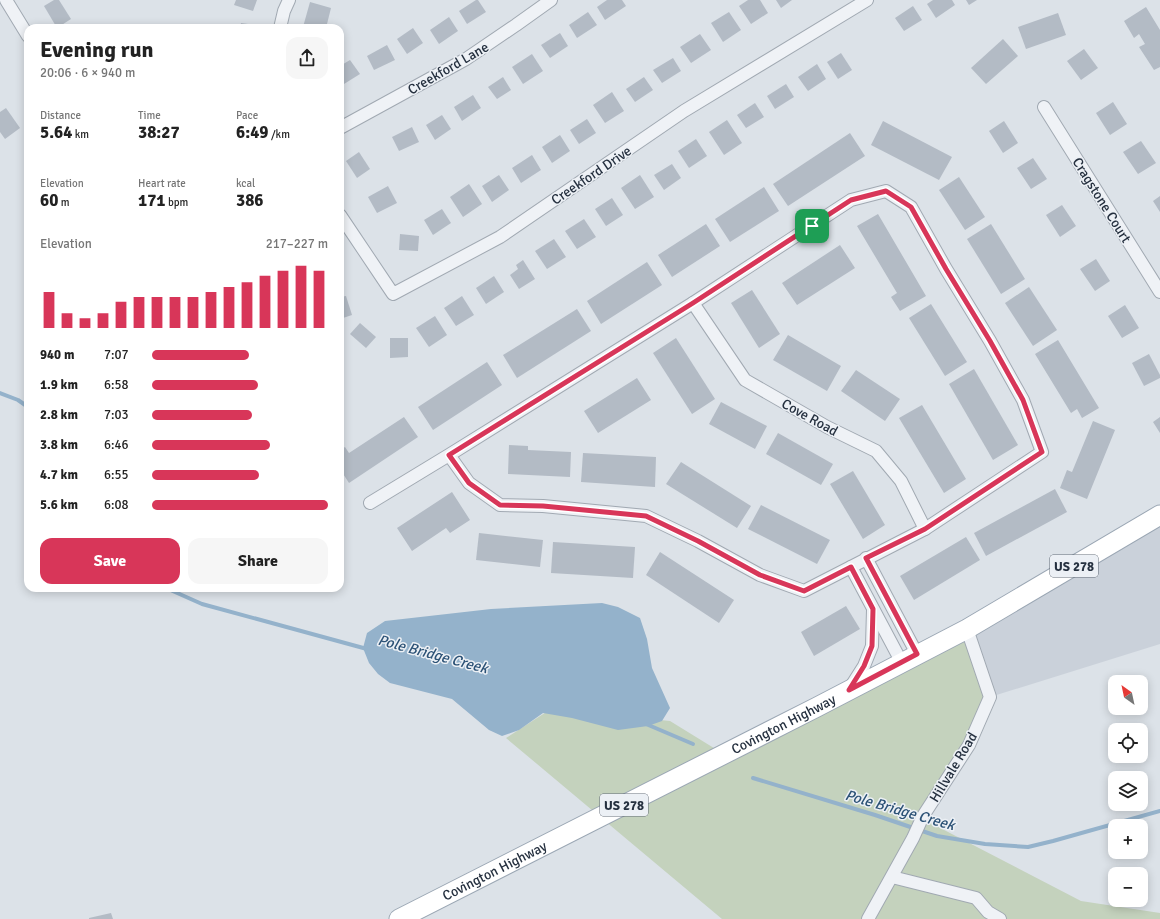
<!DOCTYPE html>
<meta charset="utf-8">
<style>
:root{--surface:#fff;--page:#f6f6f6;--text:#222;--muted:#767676;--accent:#d83659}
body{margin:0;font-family:Signika,sans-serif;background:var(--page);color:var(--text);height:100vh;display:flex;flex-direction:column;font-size:15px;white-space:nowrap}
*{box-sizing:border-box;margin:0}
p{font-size:13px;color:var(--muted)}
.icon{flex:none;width:22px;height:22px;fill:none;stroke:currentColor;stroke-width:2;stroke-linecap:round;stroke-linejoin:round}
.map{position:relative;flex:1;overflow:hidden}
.side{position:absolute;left:24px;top:24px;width:320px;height:568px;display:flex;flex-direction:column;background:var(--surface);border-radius:12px;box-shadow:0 2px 10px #0003}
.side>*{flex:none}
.needle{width:26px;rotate:327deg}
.tools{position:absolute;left:1108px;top:675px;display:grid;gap:8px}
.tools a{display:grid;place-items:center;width:40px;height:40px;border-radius:8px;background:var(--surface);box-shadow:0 2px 10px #0003;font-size:20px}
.pin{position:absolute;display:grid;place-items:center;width:34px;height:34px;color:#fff;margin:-17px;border-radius:8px;box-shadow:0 2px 6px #0006}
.round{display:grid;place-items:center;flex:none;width:42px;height:42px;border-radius:12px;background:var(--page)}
.head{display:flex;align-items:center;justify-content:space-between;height:68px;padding:0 16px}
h1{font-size:22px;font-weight:700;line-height:30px}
.metrics{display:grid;grid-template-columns:repeat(3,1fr);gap:6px;height:68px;padding:4px 16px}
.metrics div{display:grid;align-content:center}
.metrics b{font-size:17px;font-weight:700}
.metrics small{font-size:11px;font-weight:400}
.metrics p{font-size:11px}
.chart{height:112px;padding:8px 16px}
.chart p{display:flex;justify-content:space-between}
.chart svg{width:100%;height:72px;margin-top:4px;stroke:var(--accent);stroke-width:6}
.cta{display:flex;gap:8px;margin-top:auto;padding:8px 16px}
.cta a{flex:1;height:46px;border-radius:12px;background:var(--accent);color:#fff;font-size:16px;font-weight:700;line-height:46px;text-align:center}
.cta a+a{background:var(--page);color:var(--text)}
ul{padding:0 16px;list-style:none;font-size:13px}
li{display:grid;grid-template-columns:64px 48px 1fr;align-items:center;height:30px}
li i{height:10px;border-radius:5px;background:var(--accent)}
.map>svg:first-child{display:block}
.built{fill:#cad1da}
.green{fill:#c4d2bd}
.water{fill:#94b2cb}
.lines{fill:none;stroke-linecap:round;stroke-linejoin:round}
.stream{stroke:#94b2cb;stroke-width:4}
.building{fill:#b3bbc5}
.street-casing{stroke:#a1a9b2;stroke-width:14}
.primary-casing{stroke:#9ba7b4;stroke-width:21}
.street{stroke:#eff2f6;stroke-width:12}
.primary{stroke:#fff;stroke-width:19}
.route-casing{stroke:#fff;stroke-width:8}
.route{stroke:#d83659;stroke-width:5}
.labels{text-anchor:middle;stroke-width:3;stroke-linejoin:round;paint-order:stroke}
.shield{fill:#ecf0f5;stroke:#616a76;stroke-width:1}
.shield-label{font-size:13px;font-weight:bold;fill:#25303f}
.street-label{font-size:14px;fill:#25303f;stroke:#ecf0f5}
.water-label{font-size:15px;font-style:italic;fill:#2c5276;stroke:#ecf0f5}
</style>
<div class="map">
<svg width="1160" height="919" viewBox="0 0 1160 919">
<rect width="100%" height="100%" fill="#dce2e8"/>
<polygon class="built" points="1160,520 1160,644 990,697 969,637"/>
<polygon class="green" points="969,637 990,697 921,818 1081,901 1160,913 1160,919 722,919 506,738 551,709 670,721 722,753"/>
<polygon class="water" points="602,603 618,607 640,618 647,639 652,668 670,708 662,721 648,726 618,730 572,718 543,713 519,730 502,736 489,730 452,699 390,683 378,674 369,663 363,648 367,633 385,621 491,609"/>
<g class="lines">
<g class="stream">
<polyline points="0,393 18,400 28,407"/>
<polyline points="166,588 202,604 367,649"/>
<polyline points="646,724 693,744"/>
<polyline points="753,778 875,815 937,836 985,844 1028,847 1053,841 1160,811"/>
</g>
</g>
<g class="building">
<polygon points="54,0 59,0 71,19 57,28 44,6"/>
<polygon points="236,0 257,0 253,11 234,5"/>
<polygon points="476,0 478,0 486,12 467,24 459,11"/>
<polygon points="607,0 622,0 626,6 605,20 597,7"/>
<polygon points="748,0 760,0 768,13 751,24 739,6"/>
<polygon points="776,0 792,0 781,8"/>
<polygon points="933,0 952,0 955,5 936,18 927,4"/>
<polygon points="966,0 977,0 969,5"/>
<polygon points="310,2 331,8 326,28 303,27"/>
<polygon points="913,6 922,20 904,31 895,18"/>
<polygon points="1146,7 1160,30 1160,67 1154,70 1139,47 1145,44 1139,34 1134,38 1124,21"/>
<polygon points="588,12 597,25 577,38 569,25"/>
<polygon points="729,12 741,30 723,42 711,23"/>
<polygon points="1058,13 1066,35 1026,49 1018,27"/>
<polygon points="449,17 458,31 439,44 430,30"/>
<polygon points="241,23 255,25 255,28 240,28"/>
<polygon points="413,28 423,43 407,54 397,39"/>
<polygon points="560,33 568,46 550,58 541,45"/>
<polygon points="700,34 711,50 691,63 680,47"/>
<polygon points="1003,39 1018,56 986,84 971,68"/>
<polygon points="387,45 395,60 374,70 367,56"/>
<polygon points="1084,49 1098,68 1081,80 1067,61"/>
<polygon points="841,53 852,70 838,79 827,62"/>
<polygon points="532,54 543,71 523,84 512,67"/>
<polygon points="673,58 681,71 662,83 653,70"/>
<polygon points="350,60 360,74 344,84 340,78 340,66"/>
<polygon points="817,64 826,79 808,91 798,77"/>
<polygon points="503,77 511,90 497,99 488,87"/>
<polygon points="644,77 653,90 635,102 626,89"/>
<polygon points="786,84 794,97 775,109 767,96"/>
<polygon points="612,92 624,111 605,123 593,105"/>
<polygon points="473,95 481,108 462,121 454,107"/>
<polygon points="1113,102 1127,124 1110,135 1096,113"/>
<polygon points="755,103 764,117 746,128 737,115"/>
<polygon points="6,108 20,128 5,139 0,132 0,112"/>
<polygon points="442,115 451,129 435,140 426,125"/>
<polygon points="587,119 596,133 579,144 570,130"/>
<polygon points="727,120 742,143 724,155 709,132"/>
<polygon points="883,121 952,157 939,180 871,145"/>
<polygon points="1004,121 1018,143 1003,153 989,131"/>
<polygon points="412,127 419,142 399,151 392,137"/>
<polygon points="850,133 865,156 788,206 773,184"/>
<polygon points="560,135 570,151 552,163 542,147"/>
<polygon points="696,139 707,156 689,168 678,151"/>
<polygon points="1141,141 1156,163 1138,174 1123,152"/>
<polygon points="359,152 370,169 357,178 346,161"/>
<polygon points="532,155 541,170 521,183 512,168"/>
<polygon points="1033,158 1047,179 1031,189 1017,168"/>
<polygon points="672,164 681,178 664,190 654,175"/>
<polygon points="499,175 509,190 492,202 482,186"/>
<polygon points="640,175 654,197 635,209 621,188"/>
<polygon points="959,177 985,217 965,230 939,190"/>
<polygon points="469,184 482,204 463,217 450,197"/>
<polygon points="388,186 397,203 377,213 368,197"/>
<polygon points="764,187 779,211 730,242 715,219"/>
<polygon points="1160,196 1160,212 1153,201"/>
<polygon points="612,198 623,215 606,226 595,209"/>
<polygon points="1062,205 1076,226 1060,237 1046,215"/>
<polygon points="442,209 451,223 433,235 424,220"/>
<polygon points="878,214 926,296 900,311 891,297 897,293 857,226"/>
<polygon points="584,219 596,237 577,249 565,231"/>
<polygon points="706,224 720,246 672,277 658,255"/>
<polygon points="991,224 1025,279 1001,294 967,239"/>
<polygon points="400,234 419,236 418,251 399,250"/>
<polygon points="554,239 566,257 547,269 535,251"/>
<polygon points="840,245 855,268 797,305 782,283"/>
<polygon points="1096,259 1110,281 1095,291 1080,269"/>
<polygon points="523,260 535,279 519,289 510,275 518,269 516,265"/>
<polygon points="647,262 662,285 601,324 587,301"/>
<polygon points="494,276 504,292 486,304 476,288"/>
<polygon points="1029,287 1057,330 1033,346 1005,303"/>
<polygon points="752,290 780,334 759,348 731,303"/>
<polygon points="346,296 352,315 340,319 340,297"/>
<polygon points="462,296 474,315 456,326 444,308"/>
<polygon points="931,304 967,362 945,376 909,318"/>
<polygon points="1125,305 1139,328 1122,338 1108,316"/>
<polygon points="577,309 591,331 517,378 503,355"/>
<polygon points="435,316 447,335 429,347 416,328"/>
<polygon points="360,323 376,337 366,348 350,334"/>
<polygon points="788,335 841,366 827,391 773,360"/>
<polygon points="390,338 408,338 408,357 390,358"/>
<polygon points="676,338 715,399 692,414 653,353"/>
<polygon points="1058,340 1099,408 1082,418 1077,409 1071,413 1035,354"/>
<polygon points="1149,354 1160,375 1160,378 1144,386 1132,363"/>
<polygon points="487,362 502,385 433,430 418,407"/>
<polygon points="974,369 1018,445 993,460 949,384"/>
<polygon points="856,370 900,399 885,421 841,391"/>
<polygon points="637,378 651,400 598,433 584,411"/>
<polygon points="721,402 767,426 755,449 709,424"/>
<polygon points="922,405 966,479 944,493 899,418"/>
<polygon points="404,417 418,437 349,483 340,469 340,450 345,447 349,453"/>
<polygon points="1160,417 1160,433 1153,422"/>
<polygon points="1093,421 1115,430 1087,499 1060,488 1067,470 1072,472"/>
<polygon points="778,433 833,464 821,485 766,454"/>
<polygon points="509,445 528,446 528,450 571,452 570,477 508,474"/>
<polygon points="583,453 656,457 655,487 581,482"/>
<polygon points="681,462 751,506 737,528 666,484"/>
<polygon points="853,471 885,525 863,539 830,484"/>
<polygon points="1055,489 1067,512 986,556 974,533"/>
<polygon points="452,492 470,520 450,533 446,528 412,551 397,528"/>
<polygon points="761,505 830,540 817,564 748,529"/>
<polygon points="479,533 543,540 540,567 476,560"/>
<polygon points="966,537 980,560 914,600 900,576"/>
<polygon points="553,542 635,547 633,578 551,573"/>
<polygon points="660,552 734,600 719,623 646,575"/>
<polygon points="846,606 860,629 814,656 801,632"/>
<polygon points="111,913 113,919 89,919 89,918"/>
</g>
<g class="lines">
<g class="street-casing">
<g id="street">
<polyline points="6,0 28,36"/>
<polyline points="280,28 284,11 289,0"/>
<polyline points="1044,107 1160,292"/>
<polyline points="340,128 466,59 516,25 551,0"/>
<polyline points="340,215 393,294 500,237 684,111 867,0"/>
<polyline points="693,303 745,380 827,427 876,451 901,481 925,529"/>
<polyline points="370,503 449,455 693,303 851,200 886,191 911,207 946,269 990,341 1023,400 1042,452 925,529 804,591 760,575 698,541 646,516 543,506 500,505 469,483 449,455"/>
<polyline points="866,558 917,654"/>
<polyline points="851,567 902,663"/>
<polyline points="850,688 864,666 872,646 873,610"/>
<polyline points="892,877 976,898 988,912 1000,919"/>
<polyline points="868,919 913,838 923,816 969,745 990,697 967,629"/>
</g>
</g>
<g class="primary-casing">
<g id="primary">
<path id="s1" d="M399 919 817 707 967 629 1160 515"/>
</g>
</g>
<use href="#street" class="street"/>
<use href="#primary" class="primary"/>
</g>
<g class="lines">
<g class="route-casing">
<polygon id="route" points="886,191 911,207 946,269 990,341 1023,400 1042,452 925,529 866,558 917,654 849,690 864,666 872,646 873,609 851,567 804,591 760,575 698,541 646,516 543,506 500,505 469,483 449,455 693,303 851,200"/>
</g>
<use href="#route" class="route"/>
</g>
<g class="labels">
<g class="shield">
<rect x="1050" y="555" width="48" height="22" rx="3"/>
<rect x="600" y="794" width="48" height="22" rx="3"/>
</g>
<g class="shield-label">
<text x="1074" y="571">US 278</text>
<text x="624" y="810">US 278</text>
</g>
<g class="street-label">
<text transform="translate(448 68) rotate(-30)" y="5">Creekford Lane</text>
<text transform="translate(591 175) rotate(-34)" y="5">Creekford Drive</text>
<text transform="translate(1102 200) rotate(58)" y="5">Cragstone Court</text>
<text transform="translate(810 417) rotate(29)" y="5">Cove Road</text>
<text dy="5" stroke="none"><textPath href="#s1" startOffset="431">Covington Highway</textPath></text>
<text transform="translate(953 767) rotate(-59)" y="5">Hillvale Road</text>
<text dy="5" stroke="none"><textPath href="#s1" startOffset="107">Covington Highway</textPath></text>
</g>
<g class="water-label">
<text transform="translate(433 654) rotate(15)" y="5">Pole Bridge Creek</text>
<text transform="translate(900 810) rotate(16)" y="5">Pole Bridge Creek</text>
</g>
</g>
</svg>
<div class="tools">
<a><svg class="needle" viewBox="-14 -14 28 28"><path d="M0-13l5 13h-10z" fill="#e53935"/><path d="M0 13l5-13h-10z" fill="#767676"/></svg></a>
<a><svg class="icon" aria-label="locate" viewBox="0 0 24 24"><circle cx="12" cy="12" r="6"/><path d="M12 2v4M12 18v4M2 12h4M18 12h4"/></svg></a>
<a><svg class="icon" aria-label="layers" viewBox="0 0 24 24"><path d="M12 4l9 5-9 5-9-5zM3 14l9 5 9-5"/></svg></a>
<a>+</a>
<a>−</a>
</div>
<div class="pin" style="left:812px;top:226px;background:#1e9e55"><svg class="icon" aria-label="arrive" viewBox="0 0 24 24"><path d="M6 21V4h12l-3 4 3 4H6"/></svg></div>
<section class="side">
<div class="head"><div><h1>Evening run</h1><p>20:06 · 6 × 940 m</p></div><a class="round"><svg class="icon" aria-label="share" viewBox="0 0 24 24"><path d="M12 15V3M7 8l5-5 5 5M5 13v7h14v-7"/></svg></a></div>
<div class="metrics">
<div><p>Distance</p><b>5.64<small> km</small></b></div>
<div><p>Time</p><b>38:27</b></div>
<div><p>Pace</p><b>6:49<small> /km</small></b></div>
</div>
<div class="metrics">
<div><p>Elevation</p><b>60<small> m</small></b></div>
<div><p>Heart rate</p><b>171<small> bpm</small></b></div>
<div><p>kcal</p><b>386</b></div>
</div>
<div class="chart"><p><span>Elevation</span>217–227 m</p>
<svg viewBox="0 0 160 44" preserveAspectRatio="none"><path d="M5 44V22M15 44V35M25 44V38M35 44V35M45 44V28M55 44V25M65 44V25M75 44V25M85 44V25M95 44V22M105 44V19M115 44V16M125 44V12M135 44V9M145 44V6M155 44V9"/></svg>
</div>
<ul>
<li><b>940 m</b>7:07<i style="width:55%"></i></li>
<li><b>1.9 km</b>6:58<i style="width:60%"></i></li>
<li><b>2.8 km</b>7:03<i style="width:57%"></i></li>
<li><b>3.8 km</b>6:46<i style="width:67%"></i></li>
<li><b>4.7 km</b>6:55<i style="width:61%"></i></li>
<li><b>5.6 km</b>6:08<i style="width:100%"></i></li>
</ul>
<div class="cta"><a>Save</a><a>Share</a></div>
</section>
</div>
